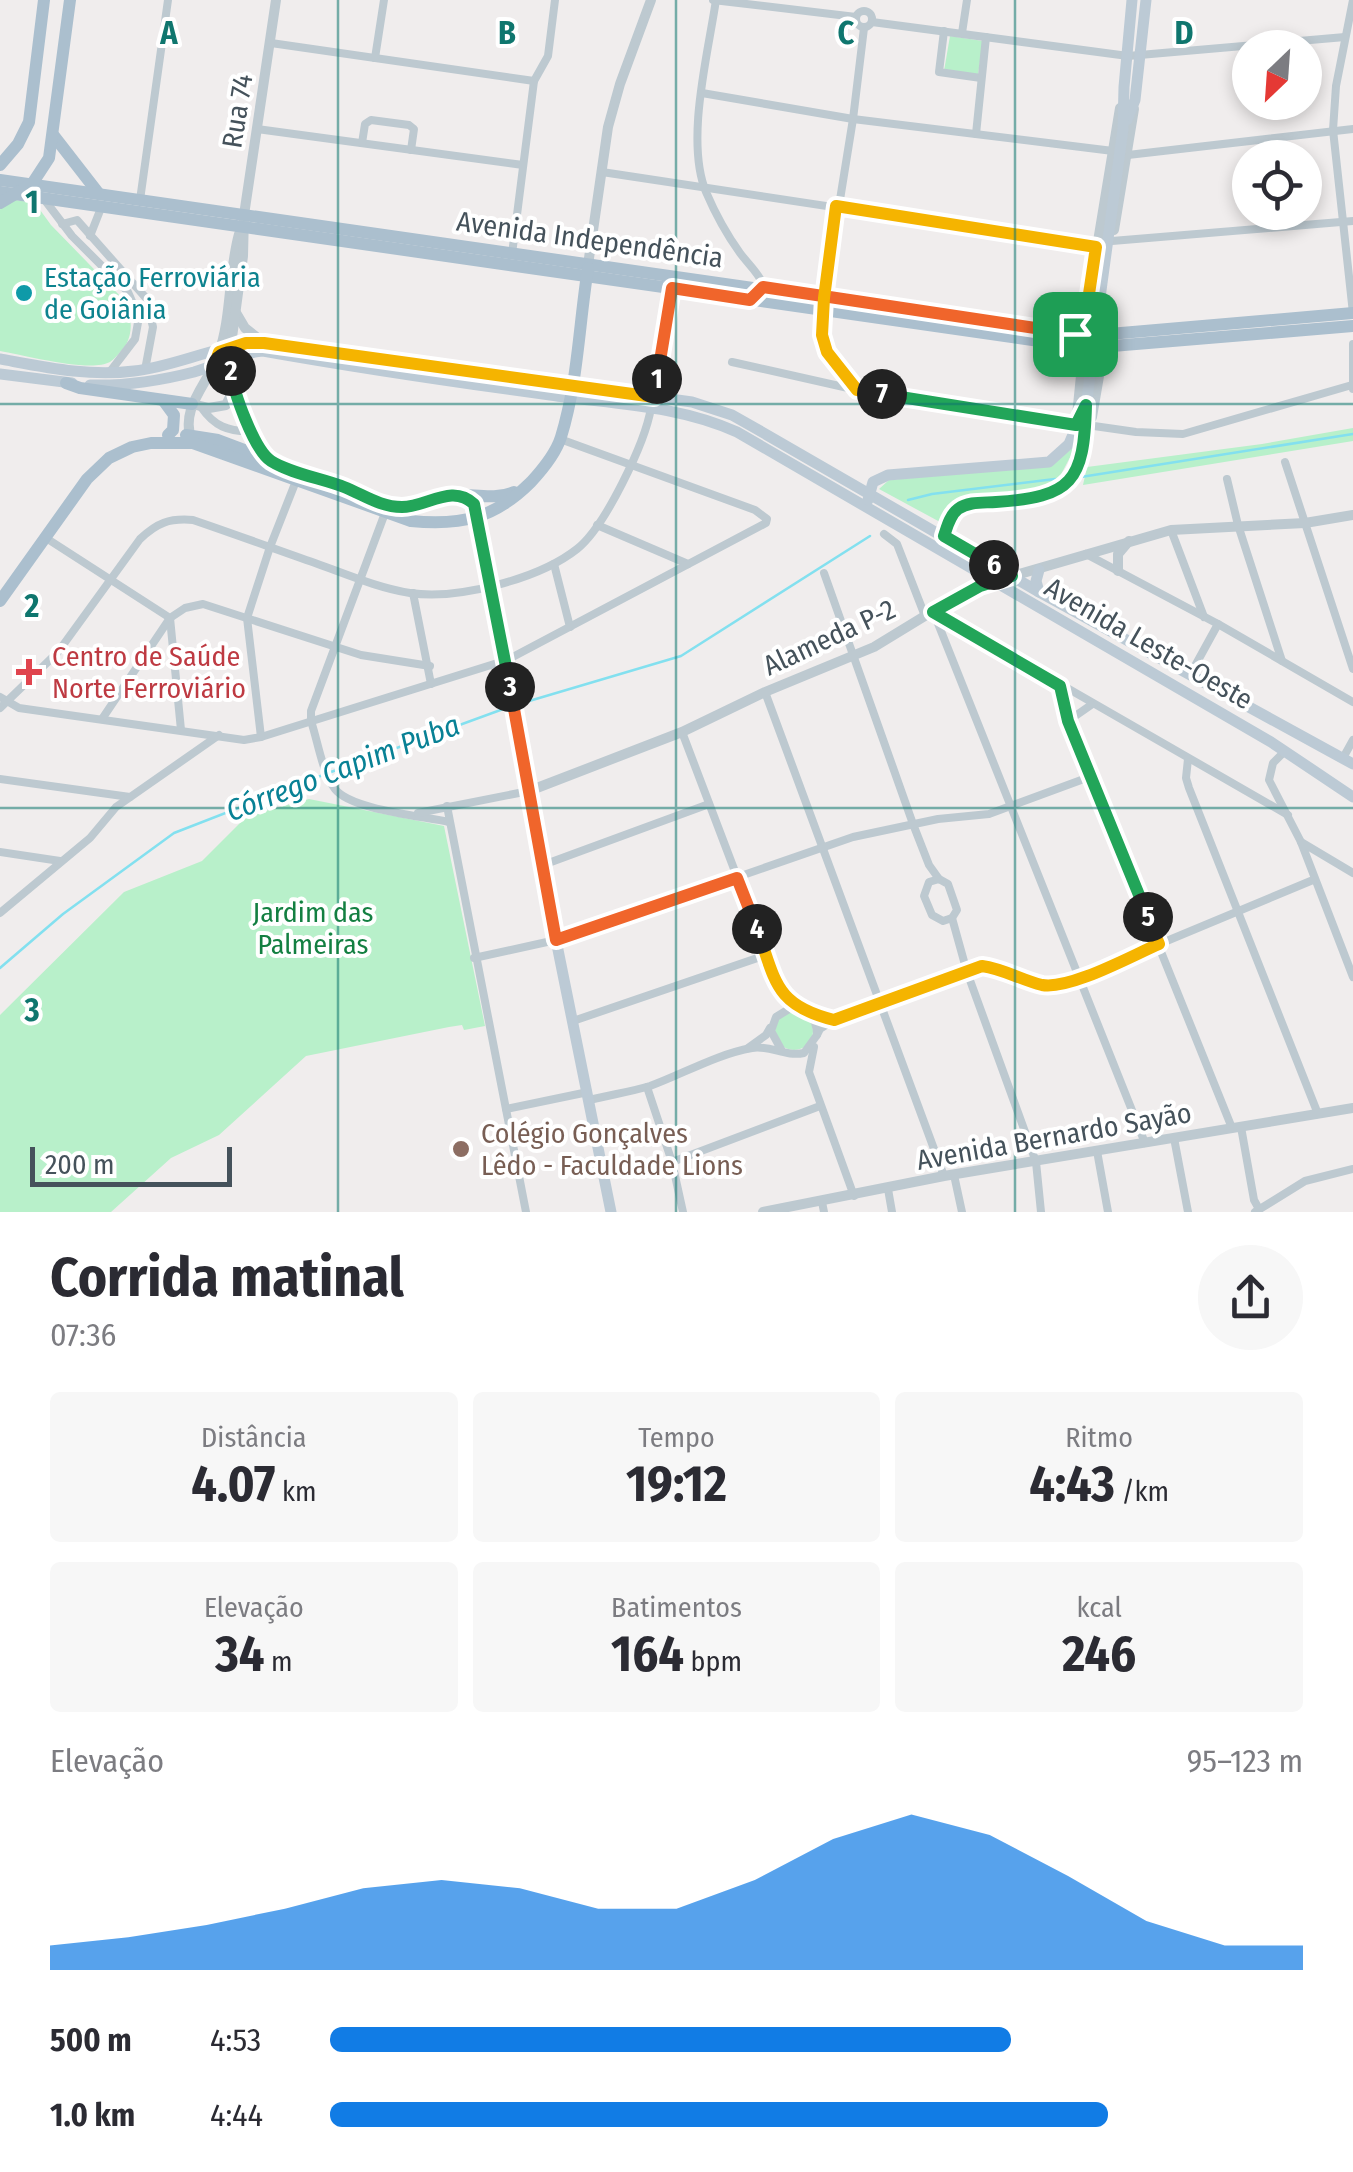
<!DOCTYPE html>
<html lang="pt">
<meta charset="utf-8">
<style>
:root{--surface:#fff;--page:#f7f7f7;--text:#2b2b33;--muted:#7c7c81;--accent:#117ce5}
body{margin:0;font-family:"Fira Sans Condensed",sans-serif;background:var(--page);color:var(--text);height:100vh;display:flex;flex-direction:column;font-size:38px;white-space:nowrap}
*{box-sizing:border-box;margin:0}
p{font-size:32px;color:var(--muted)}
.icon{flex:none;width:55px;height:55px;fill:none;stroke:currentColor;stroke-width:2;stroke-linecap:round;stroke-linejoin:round}
.map{position:relative;height:1212px;overflow:hidden}
.panel{display:flex;flex-direction:column;background:var(--surface);flex:1}
.panel>*{flex:none}
.needle{width:65px;rotate:205deg}
.buttons{position:absolute;left:1232px;top:30px;display:grid;gap:20px}
.buttons a{display:grid;place-items:center;width:90px;height:90px;border-radius:50%;background:var(--surface);box-shadow:0 5px 15px #0003;font-size:50px}
.scale{position:absolute;left:30px;bottom:25px;width:202px;box-sizing:border-box;padding-left:10px;border:5px solid #45525b;border-top:0;font-size:28px;line-height:35px;white-space:nowrap;color:#45525b;-webkit-text-stroke:8px #fff;paint-order:stroke}
.pin{position:absolute;display:grid;place-items:center;width:85px;height:85px;color:#fff;margin:-42px;border-radius:20px;box-shadow:0 5px 15px #0006}
.km{position:absolute;width:50px;height:50px;margin:-25px;border-radius:50%;background:#222;color:#fff;font-size:28px;line-height:50px;text-align:center}
.round{display:grid;place-items:center;flex:none;width:105px;height:105px;border-radius:52px;background:var(--page)}
.head{display:flex;align-items:center;justify-content:space-between;height:170px;padding:0 50px}
h1{font-size:55px;font-weight:700;line-height:75px}
.figures{display:grid;grid-template-columns:repeat(3,1fr);gap:15px;height:170px;padding:10px 50px}
.figures div{display:grid;align-content:center;border-radius:10px;background:var(--page);text-align:center}
.figures b{font-size:50px;font-weight:700}
.figures small{font-size:28px;font-weight:400}
.figures p{font-size:28px}
.chart{height:280px;padding:20px 50px}
.chart p{display:flex;justify-content:space-between}
.chart svg{width:100%;height:180px;margin-top:10px;fill:var(--accent);opacity:.7}
ul{padding:0 50px;list-style:none;font-size:32px}
li{display:grid;grid-template-columns:160px 120px 1fr;align-items:center;height:75px}
li i{height:25px;border-radius:12px;background:var(--accent)}
.map>svg:first-child{display:block}
.green{fill:#b8f0ca}
.lines{fill:none;stroke-linecap:round;stroke-linejoin:round}
.stream{stroke:#83e0ef;stroke-width:2.5}
.minor{stroke:#bdc9d0;stroke-width:8}
.tertiary{stroke:#bdc9d0;stroke-width:10}
.secondary{stroke:#bccad5;stroke-width:11}
.primary{stroke:#abbfce;stroke-width:12}
.primary-bridge{stroke:#abbfce;stroke-width:12}
.split-1-casing{stroke:#fff;stroke-width:20}
.split-2-casing{stroke:#fff;stroke-width:20}
.split-3-casing{stroke:#fff;stroke-width:20}
.split-4-casing{stroke:#fff;stroke-width:20}
.split-5-casing{stroke:#fff;stroke-width:20}
.split-6-casing{stroke:#fff;stroke-width:20}
.split-7-casing{stroke:#fff;stroke-width:20}
.split-8-casing{stroke:#fff;stroke-width:20}
.split-1{stroke:#f0652b;stroke-width:12}
.split-2{stroke:#f5b400;stroke-width:12}
.split-3{stroke:#22a559;stroke-width:12}
.split-4{stroke:#f0652b;stroke-width:12}
.split-5{stroke:#f5b400;stroke-width:12}
.split-6{stroke:#22a559;stroke-width:12}
.split-7{stroke:#22a559;stroke-width:12}
.split-8{stroke:#f5b400;stroke-width:12}
.grid{fill:none;stroke:#0f766e;stroke-width:2.5;stroke-opacity:0.55}
.culture-dot{fill:#0f9aa8;stroke:#fff;stroke-width:4}
.health-dot{fill:#e0444e;stroke:#fff;stroke-width:4}
.education-dot{fill:#8d6e63;stroke:#fff;stroke-width:4}
.labels{text-anchor:middle;stroke-width:8;stroke-linejoin:round;paint-order:stroke}
.street-label{font-size:28px;fill:#45525b;stroke:#fff}
.culture-label{font-size:28px;fill:#0d838f;stroke:#fff;text-anchor:start}
.health-label{font-size:28px;fill:#be3a42;stroke:#fff;text-anchor:start}
.park-label{font-size:28px;fill:#137f41;stroke:#fff}
.education-label{font-size:28px;fill:#785e54;stroke:#fff;text-anchor:start}
.water-label{font-size:30px;font-style:italic;fill:#088195;stroke:#fff}
.grid-label{font-size:32px;text-anchor:middle;font-weight:bold;fill:#0f766e;stroke:#fff;stroke-width:8;stroke-linejoin:round;paint-order:stroke}
</style>
<div class="map">
<svg width="1353" height="1212" viewBox="0 0 1353 1212">
<rect width="100%" height="100%" fill="#f0eded"/>
<g class="green">
<polygon points="950,36 983,41 978,75 944,71"/>
<path d="M9 199 35 203 51 225 124 300C131 314 134 329 126 345 122 350 115 359 110 362 90 373 24 355 0 351V205Z"/>
<polygon points="1353,428 1353,441 1083,485 1087,467 1262,444"/>
<polygon points="1077,444 1057,482 1051,486 955,501 940,522 879,489 889,480 1051,466"/>
<polygon points="309,799 444,826 485,1026 464,1030 462,1025 449,1027 306,1056 219,1135 171,1158 111,1212 0,1212 0,1015 124,892 202,861 247,816"/>
<circle cx="794" cy="1031" r="19"/>
</g>
<g class="lines">
<g class="stream">
<polyline points="1081,477 1353,434"/>
<polyline points="908,500 932,494 1055,479"/>
<polyline points="519,704 681,656 870,536"/>
<polyline points="331,772 506,708"/>
<polyline points="0,968 63,914 174,833 323,775"/>
</g>
<g class="minor">
<polyline points="713,0 856,17"/>
<path d="M716 0C708 54 685 141 706 192 715 213 727 235 740 253 748 264 757 271 763 284L760 290"/>
<polyline points="1353,0 1336,86 1333,130 1353,313"/>
<circle cx="864" cy="19" r="8"/>
<polyline points="872,22 1128,56 1345,37"/>
<polyline points="864,28 853,119 824,299 822,335 827,352 857,390 1076,425"/>
<polyline points="944,31 939,72 981,78"/>
<polyline points="962,33 967,0"/>
<polyline points="271,43 534,81"/>
<polyline points="375,58 384,0"/>
<polyline points="702,93 853,119 1113,151"/>
<polyline points="257,129 523,165"/>
<polyline points="976,134 986,37"/>
<polyline points="362,143 365,124 371,120 409,125 414,129 411,150"/>
<polyline points="1128,155 1353,129"/>
<polyline points="602,172 1097,247"/>
<polyline points="44,199 72,236 128,292 139,317 135,339 109,373"/>
<polyline points="140,200 168,0"/>
<polyline points="62,224 77,220 146,298 153,327 145,370"/>
<polyline points="90,236 101,208"/>
<polyline points="1112,241 1353,221"/>
<polyline points="512,254 534,81 548,56 555,0"/>
<polyline points="1353,344 1353,389"/>
<polyline points="732,362 857,390"/>
<polyline points="654,397 672,287"/>
<path d="M201 407C214 426 228 432 252 431"/>
<polyline points="1087,425 1136,432 1183,434 1352,385"/>
<polyline points="1285,462 1353,669"/>
<polyline points="1227,479 1238,525 1282,661"/>
<path d="M385 513 311 711V721C318 742 322 772 335 789 351 810 423 816 449 822"/>
<polyline points="597,525 688,564"/>
<polyline points="1171,530 1204,617"/>
<polyline points="884,534 897,544 925,616"/>
<polyline points="46,538 170,618 181,730"/>
<polyline points="1086,554 1218,624 1353,702"/>
<polyline points="554,564 570,627"/>
<polyline points="824,573 913,824 929,865 939,879"/>
<polyline points="413,593 431,684"/>
<polyline points="933,611 1145,1143"/>
<polyline points="933,611 1288,815"/>
<polyline points="1190,675 1218,624"/>
<polyline points="1060,686 1061,701 1068,721 1232,1128"/>
<polyline points="765,692 944,1176"/>
<polyline points="0,697 19,708 244,740 261,737 507,660 766,523 767,519 755,510 560,439"/>
<path d="M0 708 58 652 140 539C157 523 169 518 193 520 234 534 275 549 315 563 346 574 378 588 410 593 458 600 539 579 577 549 605 527 645 443 651 408"/>
<polyline points="102,719 170,618 185,608 203,604 361,655 430,666"/>
<polyline points="1068,721 1091,705"/>
<polyline points="682,732 780,990 791,1004 799,1008"/>
<polyline points="261,737 247,618 270,547 296,481"/>
<polyline points="1285,751 1273,763 1269,780 1301,842 1353,977"/>
<polyline points="1343,758 1353,740"/>
<polyline points="1188,759 1186,778 1189,788 1318,1114"/>
<polyline points="0,779 130,797"/>
<polyline points="447,806 526,1212"/>
<polyline points="418,813 529,791"/>
<polyline points="1301,842 1353,873"/>
<polyline points="0,852 60,861"/>
<polyline points="543,865 709,804"/>
<polygon points="939,879 948,884 957,910 952,918 943,921 932,915 924,896 929,882"/>
<polyline points="0,913 90,838 116,807 219,735"/>
<polyline points="952,918 967,972 1036,1162 1041,1212"/>
<polyline points="474,958 556,940 853,837 938,819 989,814 1092,776"/>
<polyline points="573,1021 766,955"/>
<path d="M817 1035 820 1029 834 1020 982 966C1010 969 1033 984 1061 985L1313 880"/>
<polyline points="814,1047 809,1072 854,1196"/>
<polyline points="748,1048 766,1035 770,1028"/>
<polyline points="647,1087 672,1162 683,1212"/>
<path d="M590 1100C609 1095 630 1092 650 1086 683 1074 717 1054 752 1048 771 1045 785 1057 804 1053L817 1035C817 1017 806 1007 789 1009L776 1017 771 1031 782 1051"/>
<polyline points="506,1109 588,1092"/>
<polyline points="1241,1127 1254,1200 1259,1209"/>
<polyline points="1174,1138 1188,1212"/>
<polyline points="1097,1151 1108,1212"/>
<polyline points="672,1162 820,1106"/>
<polyline points="954,1175 962,1212"/>
<polyline points="888,1189 892,1212"/>
<polyline points="822,1202 824,1212"/>
<polyline points="1255,1212 1305,1181 1353,1169"/>
</g>
<g class="tertiary">
<polyline points="1114,230 1134,109"/>
<polyline points="588,265 608,127 620,84 651,0"/>
<polyline points="235,311 245,328 264,343"/>
<polyline points="1075,333 1086,314 1120,108"/>
<polyline points="192,404 209,408 226,405 234,389"/>
<polyline points="1076,425 1083,356 1077,346"/>
<polyline points="1087,425 1092,417 1104,347"/>
<path d="M192 441C179 409 207 385 218 356 232 317 228 274 239 234"/>
<polyline points="268,459 252,431 234,389 230,352 243,256 244,215 276,0"/>
<polyline points="1118,571 1118,554 1129,541"/>
<polyline points="529,791 682,732 765,692 874,647 933,611 992,582 1171,530 1305,523 1353,515"/>
<polyline points="763,1212 944,1176 1353,1108"/>
</g>
<g class="secondary">
<polyline points="1127,120 1135,100 1146,0"/>
<polyline points="1096,327 1123,129 1124,87 1132,0"/>
<path d="M0 359C44 367 89 377 134 371 178 366 220 343 264 343L692 402 732 415 755 428 1039 592 1353 764"/>
<polyline points="0,374 72,383"/>
<path d="M90 385C126 386 159 381 194 372 218 365 238 353 263 351 359 368 454 382 550 395 613 404 678 405 737 432L1271 742 1353 797"/>
<polyline points="868,500 873,482 888,475 1049,462 1069,444 1084,409"/>
<polyline points="478,516 556,940 611,1212"/>
<polyline points="941,538 953,514 963,506 1034,500 1061,489 1077,467 1081,453 1092,357"/>
<polyline points="1039,570 1036,581 1039,592"/>
</g>
<g class="primary">
<polyline points="54,136 99,194"/>
<polyline points="0,165 18,144 29,122 44,0"/>
<polyline points="0,180 1081,335"/>
<polyline points="0,192 1081,347"/>
<polyline points="0,203 32,184 49,158 70,0"/>
<polyline points="1098,335 1353,313"/>
<polyline points="1100,347 1353,326"/>
<polyline points="66,383 80,388 192,404"/>
<polyline points="163,400 174,415 173,430 168,435"/>
<path d="M186 435 218 440 395 507C418 507 430 497 450 495 472 493 493 501 514 492"/>
<path d="M0 601 87 479 109 458 132 447 151 443H193L411 521C462 526 495 518 531 482 543 469 556 453 561 437 578 382 579 324 588 268"/>
</g>
<g class="primary-bridge">
<polyline points="1081,335 1098,335"/>
<polyline points="1081,347 1100,347"/>
</g>
</g>
<g class="lines">
<g class="split-1-casing">
<polyline id="split-1" points="657,379 672,288 750,300 763,287 1075,334"/>
</g>
<g class="split-2-casing">
<polyline id="split-2" points="231,371 230,359 214,366 219,352 246,343 264,343 654,397 657,379"/>
</g>
<g class="split-3-casing">
<path id="split-3" d="M231 371C233 391 254 450 271 461 292 474 321 478 344 487 364 495 380 507 402 507 427 507 452 483 474 504L510 687"/>
</g>
<g class="split-4-casing">
<polyline id="split-4" points="510,687 556,940 737,878 757,929"/>
</g>
<g class="split-5-casing">
<path id="split-5" d="M757 929C776 981 774 1005 834 1020L982 966C1004 969 1021 980 1042 985 1070 990 1131 956 1159 944L1148 917"/>
</g>
<g class="split-6-casing">
<polyline id="split-6" points="994,565 1012,576 980,586 933,612 1060,686 1068,721 1148,917"/>
</g>
<g class="split-7-casing">
<path id="split-7" d="M882 394 1076 425 1086 405C1084 482 1072 497 996 502 984 503 969 501 958 509 950 515 947 527 944 536L994 565"/>
</g>
<g class="split-8-casing">
<polyline id="split-8" points="882,394 857,390 827,352 822,335 824,298 836,206 1096,247 1086,314 1075,334"/>
</g>
<use href="#split-1" class="split-1"/>
<use href="#split-2" class="split-2"/>
<use href="#split-3" class="split-3"/>
<use href="#split-4" class="split-4"/>
<use href="#split-5" class="split-5"/>
<use href="#split-6" class="split-6"/>
<use href="#split-7" class="split-7"/>
<use href="#split-8" class="split-8"/>
</g>
<path class="grid" d="M338 0V1212M676 0V1212M1015 0V1212M0 404H1353M0 808H1353"/>
<circle class="culture-dot" cx="24" cy="293" r="10"/>
<path class="health-dot" d="M24 657h10v10h10v10h-10v10h-10v-10h-10v-10h10z"/>
<circle class="education-dot" cx="461" cy="1149" r="10"/>
<g class="labels">
<g class="street-label">
<text transform="translate(237 111) rotate(-81)" y="10">Rua 74</text>
<text transform="translate(590 239) rotate(8)" y="10">Avenida Independência</text>
<text transform="translate(829 637) rotate(-25)" y="10">Alameda P-2</text>
<text transform="translate(1149 643) rotate(30)" y="10">Avenida Leste-Oeste</text>
<text transform="translate(1054 1136) rotate(-10)" y="10">Avenida Bernardo Sayão</text>
</g>
<g class="culture-label">
<text x="44" y="287">Estação Ferroviária<tspan x="44" dy="32">de Goiânia</tspan></text>
</g>
<g class="health-label">
<text x="52" y="666">Centro de Saúde<tspan x="52" dy="32">Norte Ferroviário</tspan></text>
</g>
<g class="park-label">
<text x="313" y="922">Jardim das<tspan x="313" dy="32">Palmeiras</tspan></text>
</g>
<g class="education-label">
<text x="481" y="1143">Colégio Gonçalves<tspan x="481" dy="32">Lêdo - Faculdade Lions</tspan></text>
</g>
<g class="water-label">
<text transform="translate(343 768) rotate(-21)" y="10">Córrego Capim Puba</text>
</g>
</g>
<g class="grid-label">
<text x="169" y="44">A</text>
<text x="507" y="44">B</text>
<text x="846" y="44">C</text>
<text x="1184" y="44">D</text>
<text x="32" y="213">1</text>
<text x="32" y="617">2</text>
<text x="32" y="1021">3</text>
</g>
</svg>
<div class="buttons">
<a><svg class="needle" viewBox="-14 -14 28 28"><path d="M0-13l5 13h-10z" fill="#e53935"/><path d="M0 13l5-13h-10z" fill="#7c7c81"/></svg></a>
<a><svg class="icon" aria-label="locate" viewBox="0 0 24 24"><circle cx="12" cy="12" r="6"/><path d="M12 2v4M12 18v4M2 12h4M18 12h4"/></svg></a>
</div>
<div class="scale">200 m</div>
<div class="pin" style="left:1075px;top:334px;background:#1e9e55"><svg class="icon" aria-label="arrive" viewBox="0 0 24 24"><path d="M6 21V4h12l-3 4 3 4H6"/></svg></div>
<b class="km" style="left:657px;top:379px">1</b>
<b class="km" style="left:231px;top:371px">2</b>
<b class="km" style="left:510px;top:687px">3</b>
<b class="km" style="left:757px;top:929px">4</b>
<b class="km" style="left:1148px;top:917px">5</b>
<b class="km" style="left:994px;top:565px">6</b>
<b class="km" style="left:882px;top:394px">7</b>
</div>
<section class="panel">
<div class="head"><div><h1>Corrida matinal</h1><p>07:36</p></div><a class="round"><svg class="icon" aria-label="share" viewBox="0 0 24 24"><path d="M12 15V3M7 8l5-5 5 5M5 13v7h14v-7"/></svg></a></div>
<div class="figures">
<div><p>Distância</p><b>4.07<small> km</small></b></div>
<div><p>Tempo</p><b>19:12</b></div>
<div><p>Ritmo</p><b>4:43<small> /km</small></b></div>
</div>
<div class="figures">
<div><p>Elevação</p><b>34<small> m</small></b></div>
<div><p>Batimentos</p><b>164<small> bpm</small></b></div>
<div><p>kcal</p><b>246</b></div>
</div>
<div class="chart"><p><span>Elevação</span>95–123 m</p>
<svg viewBox="0 0 160 44" preserveAspectRatio="none"><path d="M0 44V38L10 36L20 33L30 29L40 24L50 22L60 24L70 29L80 29L90 22L100 12L110 6L120 11L130 21L140 32L150 38L160 38V44z"/></svg>
</div>
<ul>
<li><b>500 m</b>4:53<i style="width:70%"></i></li>
<li><b>1.0 km</b>4:44<i style="width:80%"></i></li>
</ul>
</section>
